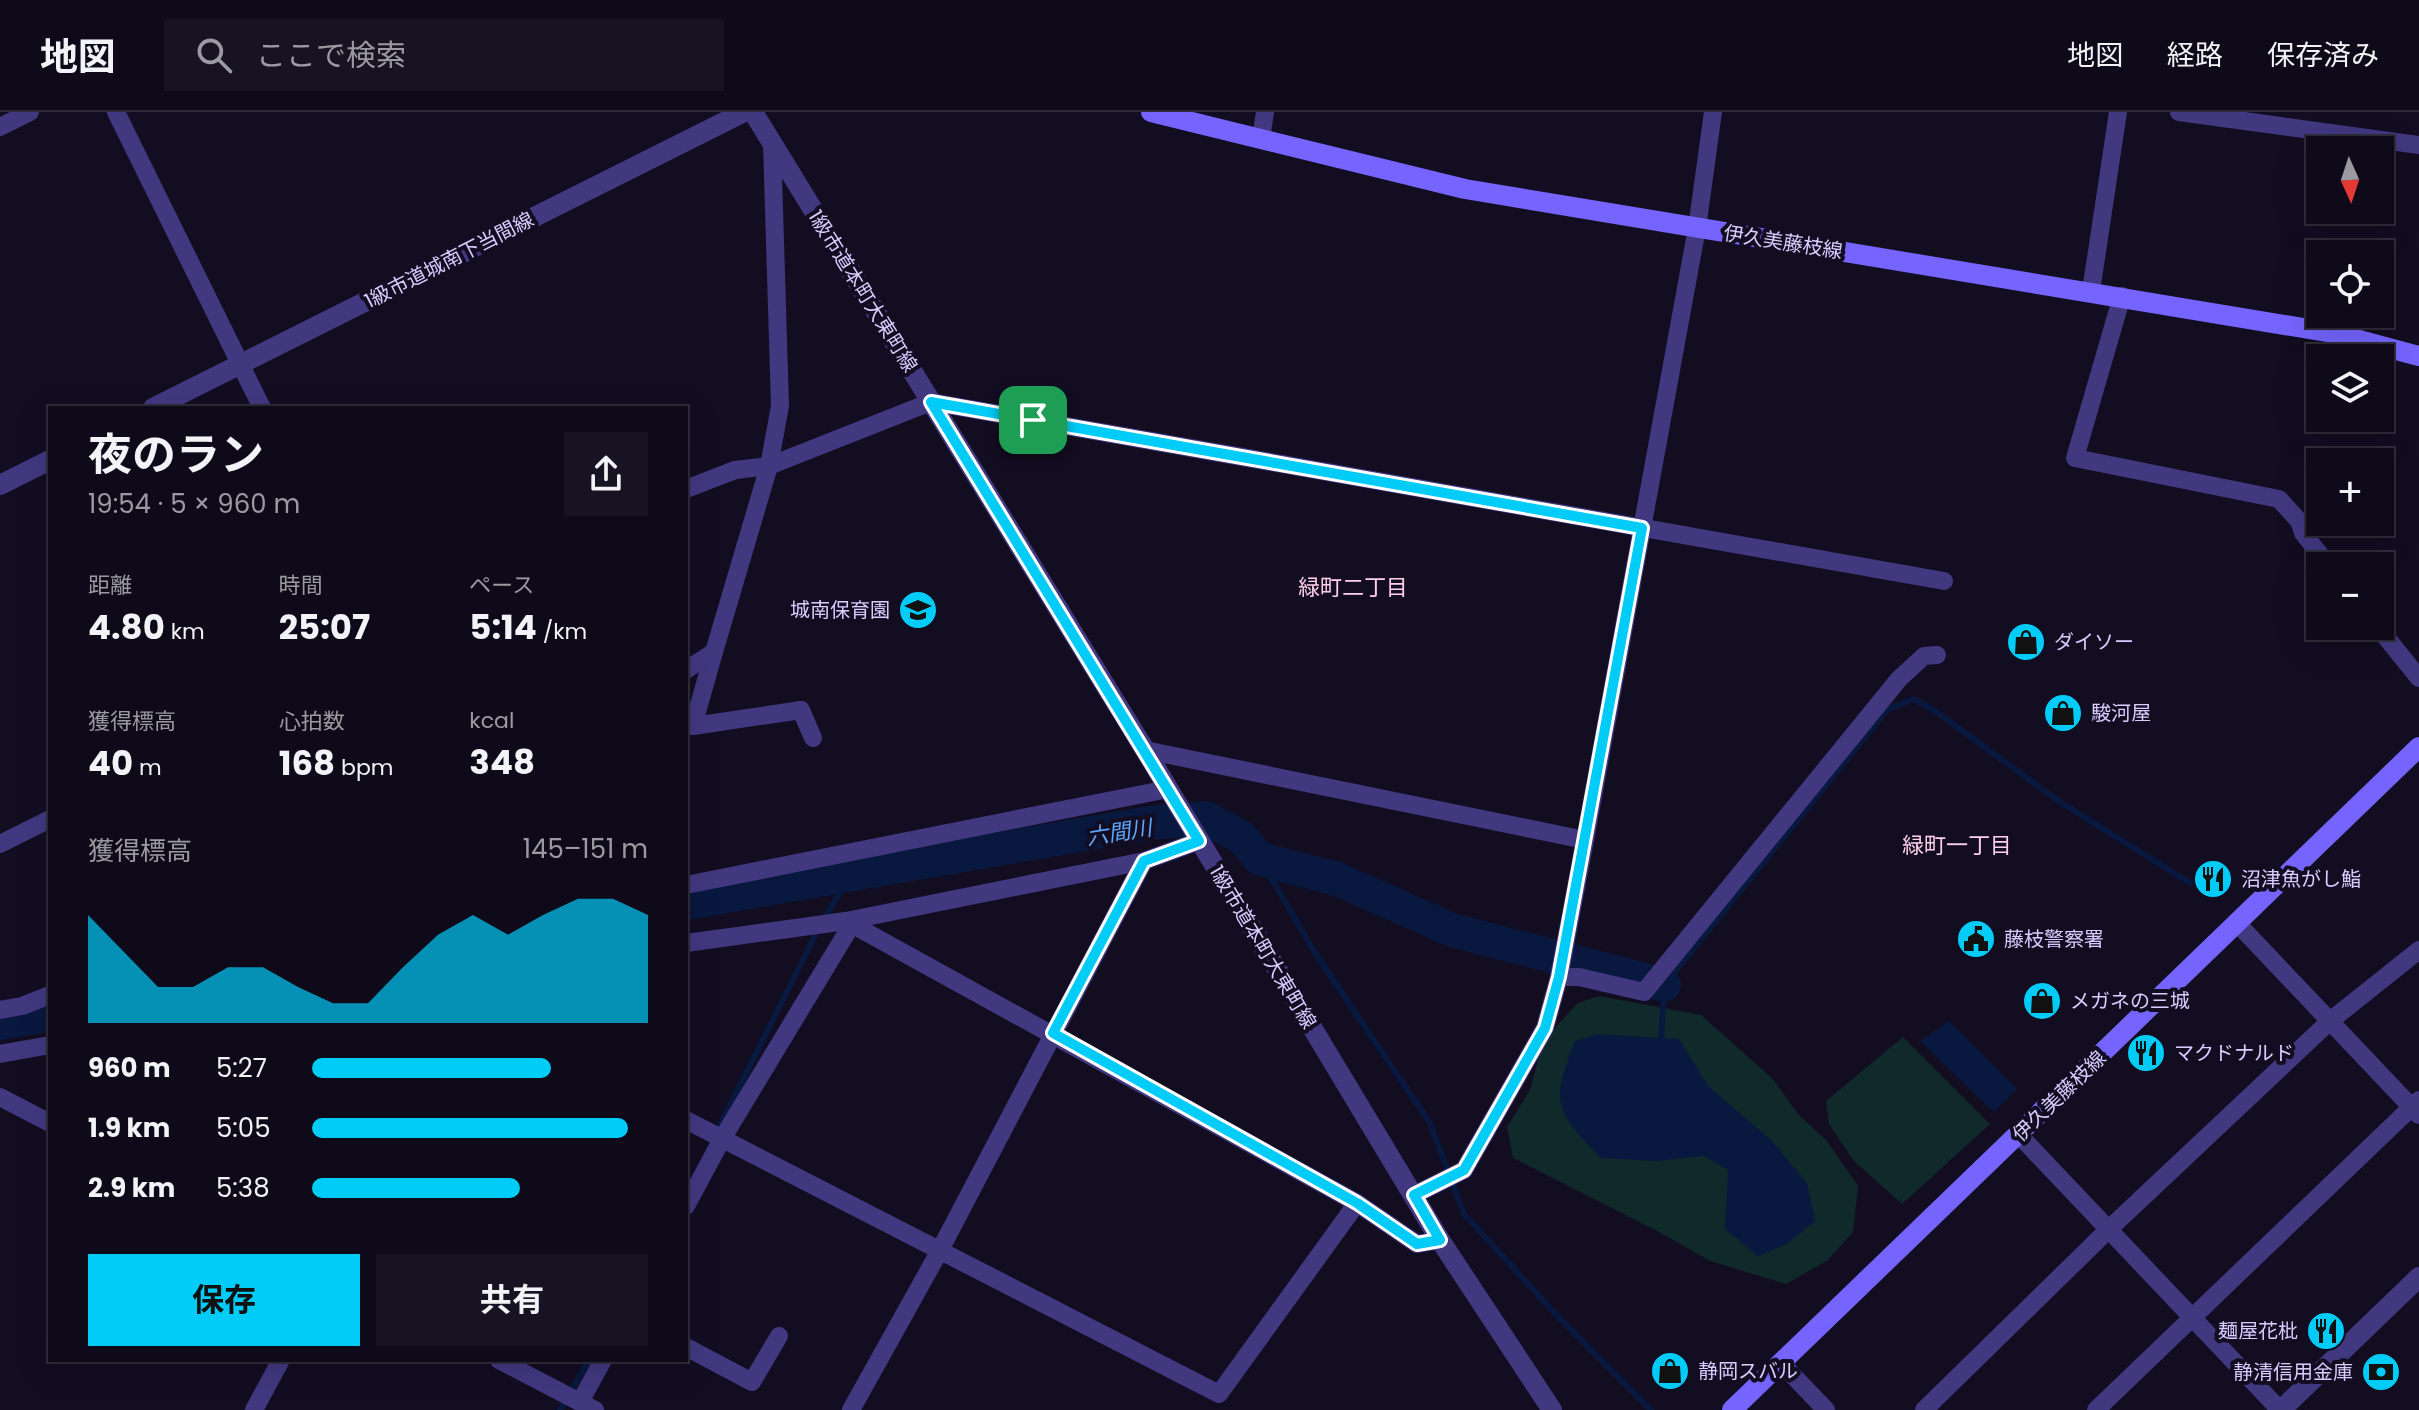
<!DOCTYPE html>
<html lang="ja">
<meta charset="utf-8">
<style>
:root{--surface:#0e0a19;--page:#171322;--text:#f1f3f6;--muted:#9b9aa2;--line:#2e2b38;--accent:#01cbf7}
body{margin:0;font-family:Poppins,"Noto Sans JP",sans-serif;background:var(--page);color:var(--text);height:100vh;display:flex;flex-direction:column;font-size:30px;white-space:nowrap}
*{box-sizing:border-box;margin:0}
p{font-size:26px;color:var(--muted)}
.icon{flex:none;width:44px;height:44px;fill:none;stroke:currentColor;stroke-width:2;stroke-linecap:round;stroke-linejoin:round}
.map{position:relative;flex:1;overflow:hidden}
.sheet{position:absolute;left:48px;top:294px;width:640px;height:956px;display:flex;flex-direction:column;background:var(--surface);border-radius:0px;box-shadow:0 8px 32px #0002,0 0 0 2px var(--line)}
.sheet>*{flex:none}
.needle{width:52px;rotate:177deg}
.tools{position:absolute;left:2306px;top:24px;display:grid;gap:16px}
.tools a{display:grid;place-items:center;width:88px;height:88px;border-radius:0px;background:var(--surface);box-shadow:0 8px 32px #0002,0 0 0 2px var(--line);font-size:40px}
.pin{position:absolute;display:grid;place-items:center;width:68px;height:68px;color:#fff;margin:-34px;border-radius:16px;box-shadow:0 4px 12px #0006}
.round{display:grid;place-items:center;flex:none;width:84px;height:84px;border-radius:0px;background:var(--page)}
.overview{display:flex;align-items:center;justify-content:space-between;height:136px;padding:0 40px}
h1{font-size:44px;font-weight:700;line-height:60px}
.figures{display:grid;grid-template-columns:repeat(3,1fr);gap:12px;height:136px;padding:8px 40px}
.figures div{display:grid;align-content:center}
.figures b{font-size:34px;font-weight:700}
.figures small{font-size:22px;font-weight:400}
.figures p{font-size:22px}
.chart{height:224px;padding:16px 40px}
.chart p{display:flex;justify-content:space-between}
.chart svg{width:100%;height:144px;margin-top:8px;fill:var(--accent);opacity:.7}
.cta{display:flex;gap:16px;margin-top:auto;padding:16px 40px}
.cta a{flex:1;height:92px;border-radius:0px;background:var(--accent);color:#111;font-size:32px;font-weight:700;line-height:92px;text-align:center}
.cta a+a{background:var(--page);color:var(--text)}
ul{padding:0 40px;list-style:none;font-size:26px}
li{display:grid;grid-template-columns:128px 96px 1fr;align-items:center;height:60px}
li i{height:20px;border-radius:10px;background:var(--accent)}
header{display:flex;align-items:center;gap:48px;box-sizing:border-box;height:112px;padding:0 40px;background:var(--surface);border-bottom:2px solid var(--line)}
header strong{font-size:38px}
nav{display:flex;gap:44px;margin-inline-start:auto;font-size:28px}
.search{width:560px;height:72px;background:var(--page);display:flex;align-items:center;gap:20px;box-sizing:border-box;padding:0 28px;border-radius:0px;color:var(--muted);font-size:30px}
.map>svg:first-child{display:block}
.green{fill:#102a2b}
.water{fill:#09183e}
.lines{fill:none;stroke-linecap:round;stroke-linejoin:round}
.stream{stroke:#09183e;stroke-width:6}
.river{stroke:#09183e;stroke-width:34}
.minor{stroke:#413880;stroke-width:18}
.tertiary{stroke:#413880;stroke-width:20}
.secondary{stroke:#7565fe;stroke-width:20}
.route-casing{stroke:#fff;stroke-width:16}
.route{stroke:#01cbf7;stroke-width:10}
.labels{text-anchor:middle;stroke-width:8;stroke-linejoin:round;paint-order:stroke}
.street-label{font-size:20px;fill:#d7cdff;stroke:#120d21}
.poi-label{font-size:20px;fill:#d7cdff;stroke:#120d21;text-anchor:start}
.neighbourhood-label{font-size:22px;fill:#ffcfea;stroke:#120d21}
.water-label{font-size:22px;font-style:italic;fill:#5ca6fe;stroke:#120d21}
</style>
<header>
<strong>地図</strong>
<div class="search"><svg class="icon" aria-label="search" viewBox="0 0 24 24"><circle cx="10" cy="10" r="6"/><path d="M15 15l6 6"/></svg>ここで検索</div>
<nav><a>地図</a><a>経路</a><a>保存済み</a></nav>
</header>
<div class="map">
<svg width="2419" height="1298" viewBox="0 0 2419 1298">
<rect width="100%" height="100%" fill="#120d21"/>
<g class="green">
<polygon points="1599,884 1701,903 1773,967 1797,1001 1827,1029 1858,1074 1853,1120 1828,1148 1786,1172 1710,1149 1659,1120 1513,1046 1507,1015 1530,978 1541,937 1559,911 1578,891"/>
<polygon points="1903,925 1990,1012 1902,1092 1853,1048 1829,1012 1826,989"/>
</g>
<g class="water">
<polygon points="1949,909 2017,977 1994,1000 1920,929"/>
<path d="M1598 922 1679 927 1708 974 1771 1028 1807 1071 1815 1109 1787 1132 1758 1144 1725 1117 1728 1058 1704 1044 1656 1049 1601 1046C1555 999 1550 991 1575 929Z"/>
</g>
<g class="lines">
<g class="stream">
<polyline points="1260,747 1315,841 1430,1011 1464,1102 1563,1210 1651,1298"/>
<polyline points="823,808 850,764"/>
<polyline points="1661,934 1664,873 1887,598 1914,587 1935,599 2060,690 2190,771"/>
<polyline points="717,1019 818,818"/>
<polyline points="560,1298 589,1248"/>
</g>
<g class="river">
<polyline points="686,791 1149,711 1206,706 1241,725 1260,747 1337,767 1452,818 1664,873"/>
<polyline points="0,911 50,903"/>
</g>
<g class="minor">
<polyline points="116,0 262,296"/>
<polyline points="2179,0 2419,33"/>
<polyline points="0,15 30,0"/>
<polyline points="1261,27 1265,0"/>
<polyline points="2091,179 2118,0"/>
<polyline points="2122,184 2075,346 2279,387 2299,409 2303,421 2329,454"/>
<polyline points="686,377 735,358 769,354 931,290 1944,469"/>
<polyline points="2377,514 2419,566"/>
<polyline points="714,540 693,614 801,598 813,626"/>
<polyline points="686,558 714,540 769,354 780,294 772,31"/>
<polyline points="1145,638 1585,728"/>
<polyline points="0,732 50,707"/>
<polyline points="686,773 1168,677"/>
<polyline points="846,809 1357,1091 1417,1132 1440,1128"/>
<polyline points="2236,810 2419,1003"/>
<polyline points="686,831 846,809 1144,749 1199,729"/>
<polyline points="1559,865 1579,865 1644,880 1899,567 1924,544 1937,543"/>
<polyline points="0,898 22,894 50,883"/>
<polyline points="0,942 50,933"/>
<polyline points="0,985 50,1011"/>
<polyline points="686,1008 1219,1282 1357,1091"/>
<polyline points="2019,1023 2280,1298"/>
<polyline points="1414,1083 1464,1058 1545,916 1559,865 1585,728 1697,116 1713,0"/>
<polyline points="686,1094 722,1027 852,812"/>
<polyline points="686,1235 752,1270 779,1224"/>
<polyline points="499,1248 595,1298"/>
<polyline points="1781,1251 1826,1298"/>
<polyline points="580,1290 603,1248"/>
<polyline points="254,1298 281,1248"/>
<polyline points="851,1298 939,1140 1144,749"/>
<polyline points="1924,1298 2109,1117 2330,909 2419,838"/>
<polyline points="2096,1298 2419,988"/>
</g>
<g class="tertiary">
<polyline points="753,0 1145,638 1440,1128 1552,1298"/>
<polyline points="153,296 744,0"/>
<polyline points="0,373 50,348"/>
<polyline points="2281,1298 2419,1165"/>
</g>
<g class="secondary">
<polyline points="1151,0 1465,77 2333,221 2419,244"/>
<polyline points="1732,1298 2419,635"/>
</g>
</g>
<g class="lines">
<g class="route-casing">
<polygon id="route" points="931,290 1642,416 1559,865 1545,916 1464,1058 1414,1083 1440,1128 1417,1132 1357,1091 1053,921 1144,749 1199,729"/>
</g>
<use href="#route" class="route"/>
</g>
<defs>
<g id="school-disc" transform="scale(2)"><circle r="9.5" fill="#01cbf7" stroke="#120d21"/><path d="M0-5L7-2L0 1L-7-2ZM-4 1L0 2.5L4 1V4Q0 6-4 4Z" fill="#111"/></g>
<g id="shop-disc" transform="scale(2)"><circle r="9.5" fill="#01cbf7" stroke="#120d21"/><path d="M-5-2.5h2.3a2.7 3.5 0 0 1 5.4 0H5L5.5 6h-11ZM-1.5-2.5h3a1.5 2.3 0 0 0-3 0Z" fill="#111"/></g>
<g id="restaurant-disc" transform="scale(2)"><circle r="9.5" fill="#01cbf7" stroke="#120d21"/><path d="M-5-6h1v4h1v-4h1v4h1v-4h1v5L-1.5 .5V6h-2V.5L-5-1ZM5-6V6H3V1.5H1.5Q1.5-4 5-6Z" fill="#111"/></g>
<g id="civic-disc" transform="scale(2)"><circle r="9.5" fill="#01cbf7" stroke="#120d21"/><path d="M-.6-6.5H3V-4.5H.6V-3L4-1V1h2V6H-6V1h2V-1L-.6-3ZM-1.2 2.5V6h2.4V2.5Z" fill="#111"/></g>
<g id="bank-disc" transform="scale(2)"><circle r="9.5" fill="#01cbf7" stroke="#120d21"/><path d="M-6-4H6V4H-6ZM0-2.3a2.3 2.3 0 1 0 0 4.6a2.3 2.3 0 1 0 0-4.6Z" fill="#111"/></g>
</defs>
<g fill-rule="evenodd">
<use href="#school-disc" x="918" y="498"/>
<use href="#shop-disc" x="2026" y="530"/>
<use href="#shop-disc" x="2063" y="601"/>
<use href="#restaurant-disc" x="2213" y="767"/>
<use href="#civic-disc" x="1976" y="827"/>
<use href="#shop-disc" x="2042" y="889"/>
<use href="#restaurant-disc" x="2146" y="941"/>
<use href="#restaurant-disc" x="2326" y="1219"/>
<use href="#shop-disc" x="1670" y="1259"/>
<use href="#bank-disc" x="2381" y="1260"/>
</g>
<g class="labels">
<g class="street-label">
<text transform="translate(1783 130) rotate(9)" y="7">伊久美藤枝線</text>
<text transform="translate(449 148) rotate(-27)" y="7">1級市道城南下当間線</text>
<text transform="translate(863 179) rotate(58)" y="7">1級市道本町大東町線</text>
<text transform="translate(1263 835) rotate(59)" y="7">1級市道本町大東町線</text>
<text transform="translate(2059 984) rotate(-44)" y="7">伊久美藤枝線</text>
</g>
<g class="poi-label">
<text x="890" y="505" text-anchor="end">城南保育園</text>
<text x="2054" y="537">ダイソー</text>
<text x="2091" y="608">駿河屋</text>
<text x="2241" y="774">沼津魚がし鮨</text>
<text x="2004" y="834">藤枝警察署</text>
<text x="2070" y="896">メガネの三城</text>
<text x="2174" y="948">マクドナルド</text>
<text x="2298" y="1226" text-anchor="end">麺屋花枇</text>
<text x="1698" y="1266">静岡スバル</text>
<text x="2353" y="1267" text-anchor="end">静清信用金庫</text>
</g>
<g class="neighbourhood-label">
<text x="1353" y="483">緑町二丁目</text>
<text x="1957" y="741">緑町一丁目</text>
</g>
<g class="water-label">
<text transform="translate(1119 720) rotate(-9)" y="8">六間川</text>
</g>
</g>
</svg>
<div class="tools">
<a><svg class="needle" viewBox="-14 -14 28 28"><path d="M0-13l5 13h-10z" fill="#e53935"/><path d="M0 13l5-13h-10z" fill="#9b9aa2"/></svg></a>
<a><svg class="icon" aria-label="locate" viewBox="0 0 24 24"><circle cx="12" cy="12" r="6"/><path d="M12 2v4M12 18v4M2 12h4M18 12h4"/></svg></a>
<a><svg class="icon" aria-label="layers" viewBox="0 0 24 24"><path d="M12 4l9 5-9 5-9-5zM3 14l9 5 9-5"/></svg></a>
<a>+</a>
<a>−</a>
</div>
<div class="pin" style="left:1033px;top:308px;background:#1e9e55"><svg class="icon" aria-label="arrive" viewBox="0 0 24 24"><path d="M6 21V4h12l-3 4 3 4H6"/></svg></div>
<section class="sheet">
<div class="overview"><div><h1>夜のラン</h1><p>19:54 · 5 × 960 m</p></div><a class="round"><svg class="icon" aria-label="share" viewBox="0 0 24 24"><path d="M12 15V3M7 8l5-5 5 5M5 13v7h14v-7"/></svg></a></div>
<div class="figures">
<div><p>距離</p><b>4.80<small> km</small></b></div>
<div><p>時間</p><b>25:07</b></div>
<div><p>ペース</p><b>5:14<small> /km</small></b></div>
</div>
<div class="figures">
<div><p>獲得標高</p><b>40<small> m</small></b></div>
<div><p>心拍数</p><b>168<small> bpm</small></b></div>
<div><p>kcal</p><b>348</b></div>
</div>
<div class="chart"><p><span>獲得標高</span>145–151 m</p>
<svg viewBox="0 0 160 44" preserveAspectRatio="none"><path d="M0 44V11L10 22L20 33L30 33L40 27L50 27L60 33L70 38L80 38L90 27L100 17L110 11L120 17L130 11L140 6L150 6L160 11V44z"/></svg>
</div>
<ul>
<li><b>960 m</b>5:27<i style="width:71%"></i></li>
<li><b>1.9 km</b>5:05<i style="width:94%"></i></li>
<li><b>2.9 km</b>5:38<i style="width:62%"></i></li>
</ul>
<div class="cta"><a>保存</a><a>共有</a></div>
</section>
</div>
